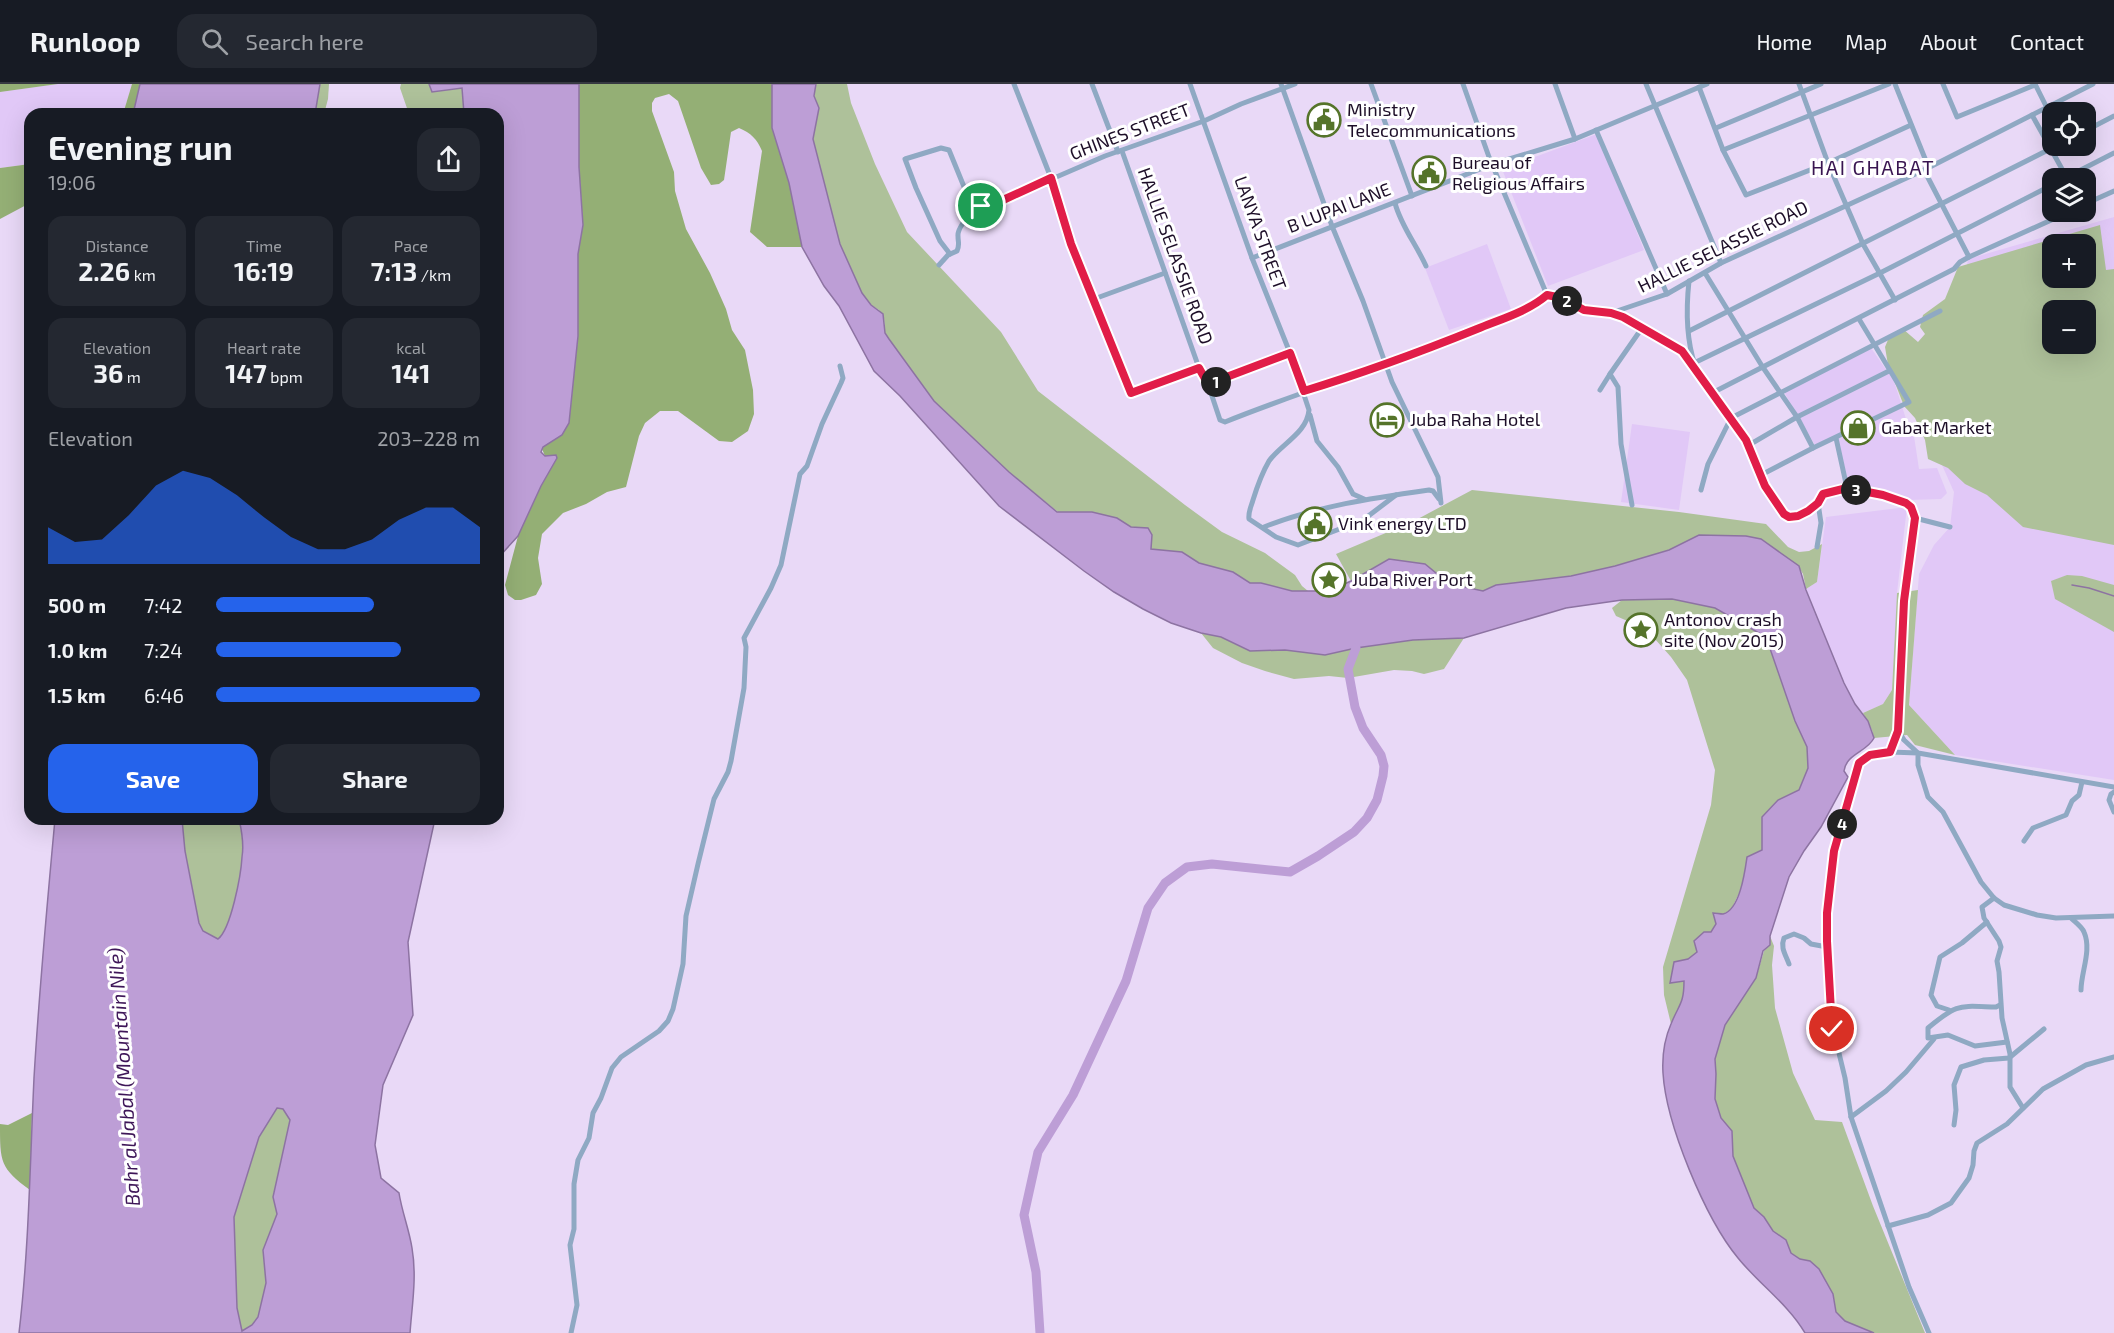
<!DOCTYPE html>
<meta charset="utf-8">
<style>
:root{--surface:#171b24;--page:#242831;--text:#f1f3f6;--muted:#9ea1a6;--line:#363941;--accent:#2563eb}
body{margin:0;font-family:"Exo 2",sans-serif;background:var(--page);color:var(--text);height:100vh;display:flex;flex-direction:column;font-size:22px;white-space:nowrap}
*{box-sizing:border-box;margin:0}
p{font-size:20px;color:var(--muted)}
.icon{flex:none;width:33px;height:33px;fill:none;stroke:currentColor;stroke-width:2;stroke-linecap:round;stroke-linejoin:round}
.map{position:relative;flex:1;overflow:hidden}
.side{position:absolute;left:24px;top:24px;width:480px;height:717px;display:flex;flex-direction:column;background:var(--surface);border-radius:18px;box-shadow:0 6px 24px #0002}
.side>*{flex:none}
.controls{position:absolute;left:2042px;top:18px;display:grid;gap:12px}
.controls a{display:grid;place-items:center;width:54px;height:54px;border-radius:12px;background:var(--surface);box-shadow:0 6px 24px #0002;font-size:30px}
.pin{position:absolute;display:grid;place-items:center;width:51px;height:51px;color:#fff;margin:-26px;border:3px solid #fff;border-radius:50%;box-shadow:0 2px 6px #0007}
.km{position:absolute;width:30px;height:30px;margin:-15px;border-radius:50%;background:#222;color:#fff;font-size:16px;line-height:30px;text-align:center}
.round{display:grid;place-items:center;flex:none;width:63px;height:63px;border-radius:18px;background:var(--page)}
.headline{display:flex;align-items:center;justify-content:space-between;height:102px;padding:0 24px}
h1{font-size:33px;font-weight:700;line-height:45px}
.metrics{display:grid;grid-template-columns:repeat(3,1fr);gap:9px;height:102px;padding:6px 24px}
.metrics div{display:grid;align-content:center;border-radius:15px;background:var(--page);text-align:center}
.metrics b{font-size:26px;font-weight:700}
.metrics small{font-size:16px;font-weight:400}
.metrics p{font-size:16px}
.chart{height:168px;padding:12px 24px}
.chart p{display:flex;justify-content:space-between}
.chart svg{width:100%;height:108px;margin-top:6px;fill:var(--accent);opacity:.7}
.cta{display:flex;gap:12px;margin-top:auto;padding:12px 24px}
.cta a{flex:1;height:69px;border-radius:18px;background:var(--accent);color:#fff;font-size:24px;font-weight:700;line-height:69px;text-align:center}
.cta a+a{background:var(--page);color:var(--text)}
ul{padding:0 24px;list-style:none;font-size:20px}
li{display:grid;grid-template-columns:96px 72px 1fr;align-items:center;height:45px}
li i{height:15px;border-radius:8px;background:var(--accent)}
header{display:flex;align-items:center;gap:36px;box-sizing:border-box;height:84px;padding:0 30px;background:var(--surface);border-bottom:2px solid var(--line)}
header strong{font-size:28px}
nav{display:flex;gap:33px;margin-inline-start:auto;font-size:21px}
.search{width:420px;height:54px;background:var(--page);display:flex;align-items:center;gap:15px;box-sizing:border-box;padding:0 21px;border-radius:18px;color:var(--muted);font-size:22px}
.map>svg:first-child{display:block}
.built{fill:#e1c8f7;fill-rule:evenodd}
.green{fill:#aec19a;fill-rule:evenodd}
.forest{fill:#94af75}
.water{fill:#bd9ed6;stroke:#8d73a2;stroke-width:1.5;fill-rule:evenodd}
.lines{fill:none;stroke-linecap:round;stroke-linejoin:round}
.stream{stroke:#8d73a2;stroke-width:1.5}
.river{stroke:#bd9ed6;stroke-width:9}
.street{stroke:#8fa9c3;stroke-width:5}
.route-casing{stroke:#fff;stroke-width:12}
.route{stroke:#e11d48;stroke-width:8}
.labels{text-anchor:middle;stroke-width:6;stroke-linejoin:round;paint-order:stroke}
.poi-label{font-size:18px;fill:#1d0e28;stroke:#fff;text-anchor:start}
.street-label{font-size:18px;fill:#1d0e28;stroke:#fff}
.neighbourhood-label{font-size:20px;letter-spacing:1.5px;fill:#391551;stroke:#fff}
.water-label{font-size:20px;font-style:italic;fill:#3e1658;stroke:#fff}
</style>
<header>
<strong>Runloop</strong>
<div class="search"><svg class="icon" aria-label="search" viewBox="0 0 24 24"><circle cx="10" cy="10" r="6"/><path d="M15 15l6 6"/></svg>Search here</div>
<nav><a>Home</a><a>Map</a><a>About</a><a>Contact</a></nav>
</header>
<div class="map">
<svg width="2114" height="1249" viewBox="0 0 2114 1249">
<rect width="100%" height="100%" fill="#e9d9f7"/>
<g class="built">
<polygon points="58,0 132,0 123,30 30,30 30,80 0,84 0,8"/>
<polygon points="1597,50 1644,166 1548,202 1502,85"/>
<path d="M2114 133V696L1955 671 1909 621 1919 490 1934 461 1950 443 1954 408 1934 363 1968 175ZM2052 160H2085V194H2052ZM2052 226H2085V260H2052Z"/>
<polygon points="1487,160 1511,225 1449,246 1425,184"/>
<polygon points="1871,264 1894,297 1906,335 1914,352 1919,385 1937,384 1947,409 1941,415 1909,416 1858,404 1849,400 1837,353 1816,363 1784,308"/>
<polygon points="1632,340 1690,348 1679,426 1621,418"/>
<polygon points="1907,423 1897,509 1892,606 1883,620 1863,629 1855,620 1844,599 1806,505 1817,498 1826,433"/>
</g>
<g class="green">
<polygon points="320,0 329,0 328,15 324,30 315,30"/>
<polygon points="401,0 429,0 432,8 462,4 464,30 409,30 400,4"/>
<polygon points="816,0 847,0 851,19 875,80 907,148 1001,248 1038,307 1185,421 1222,448 1265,469 1295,491 1302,502 1308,507 1292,507 1261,499 1250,499 1233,488 1199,479 1182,468 1151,465 1152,451 1148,445 1131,443 1117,434 1092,428 1058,428 1009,388 934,317 889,255 885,249 884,234 879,226 871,221 862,209 840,160 813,55 819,24 814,12"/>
<path d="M2100 141 2106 186 2114 185V461L2023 443 1987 411 1965 400 1948 384 1928 375 1925 356 1915 334 1904 322 1888 281 1885 263 1890 251 1903 245 1918 258 1925 250 1920 243 1923 231 1945 215 1958 183ZM2052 160H2085V194H2052ZM2052 226H2085V260H2052Z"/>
<polygon points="1472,406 1679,428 1766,440 1788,463 1799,468 1809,467 1822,460 1817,498 1806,505 1803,490 1798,482 1761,455 1699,451 1669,466 1615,482 1571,492 1496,501 1483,507 1460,502 1441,493 1425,480 1389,475 1351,497 1336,470 1414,437"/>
<polygon points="2067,491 2082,492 2114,501 2114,548 2055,515 2051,497"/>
<polygon points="1918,506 1909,621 1955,671 1915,661 1907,651 1874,654 1872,646 1863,629 1883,620 1892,606 1897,509"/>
<polygon points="1672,515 1715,524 1766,553 1795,637 1807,663 1808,684 1799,706 1778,716 1762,733 1762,766 1747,774 1742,803 1731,826 1723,830 1697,868 1688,875 1671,898 1684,897 1684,915 1671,940 1664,911 1663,883 1711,721 1715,686 1687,596 1671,573 1654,554 1639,542 1616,532 1612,524 1622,516"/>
<polygon points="1201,549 1221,553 1250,567 1285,566 1325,571 1356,564 1413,556 1464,554 1444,585 1424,590 1412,587 1394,586 1348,594 1329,592 1294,595 1265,587 1242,579 1213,564"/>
<path d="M182 735H239C241 748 244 760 242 773 241 792 231 844 218 856L203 847 199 839 185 767Z"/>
<polygon points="1770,852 1774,862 1772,881 1775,924 1793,989 1815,1036 1842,1038 1873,1122 1925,1249 1874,1249 1845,1237 1836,1228 1833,1210 1810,1177 1800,1175 1791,1169 1786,1156 1773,1147 1764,1133 1754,1124 1733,1072 1732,1047 1721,1034 1715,1015 1716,990 1715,975 1725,941 1756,894 1764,867 1770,861"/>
<polygon points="277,1024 283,1025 290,1036 273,1113 277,1130 263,1166 266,1199 258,1233 252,1241 242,1247 237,1224 234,1133 259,1053"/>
</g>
<g class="forest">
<polygon points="0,0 58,0 0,8"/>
<polygon points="132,0 140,0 133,30 123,30"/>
<path d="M579 0H772V44L789 99 802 163H767L750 148 762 67C757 55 751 49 739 44L731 48 724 96 719 100 711 101 701 84 678 17 669 10 655 14 652 19V27L674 88 675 107 686 145 710 189 726 225 732 246 745 266 753 306 754 330 748 347 732 358 719 357 678 327H660L645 339 639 352 626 403 607 408 586 420 563 429 542 450 538 474 542 500 536 511 521 516H515L508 511 505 501 518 452 541 402 555 377 549 373 545 372 542 365C550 354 560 355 569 339L578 252V170L583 141 579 83Z"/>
<polygon points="30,80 30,119 0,135 0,84"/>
<path d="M32 1029 30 1106C0 1084 0 1078 0 1040L8 1041Z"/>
</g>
<g class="water">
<polygon points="140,0 320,0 315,30 133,30"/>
<polygon points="429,0 579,0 579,83 583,141 578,170 578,252 569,339 562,351 543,363 541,368 545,372 556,371 557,374 541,402 518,452 498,474 498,30 464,30 462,4 432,8"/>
<path d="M772 0H816L814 12 819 24 813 55 840 160 862 209 871 221 883 230 885 249 889 255 934 317 1009 388 1057 428H1092L1117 434 1131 443 1148 444 1152 451 1151 465 1182 468 1199 479 1233 488 1250 499H1261L1292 507H1329L1351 497 1389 475 1425 480 1441 493 1460 502 1483 507 1496 501 1571 492 1615 482 1669 466 1699 451 1746 452 1761 455 1799 482 1806 506 1844 599 1855 620 1868 637 1874 654C1867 668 1846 670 1844 687L1848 693 1821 743 1804 767 1789 793 1770 852V861L1763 867 1756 894 1725 941 1715 975 1716 990 1715 1015 1721 1034 1732 1047 1733 1072 1754 1124 1764 1133 1773 1147 1786 1156 1791 1169 1800 1175 1810 1177 1819 1185 1833 1210 1836 1228 1845 1237 1874 1249H1805C1788 1220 1759 1200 1738 1174 1705 1134 1666 1040 1663 989 1662 972 1664 956 1671 940 1679 920 1684 920 1684 897L1670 899 1674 878 1688 875 1697 868 1694 857 1704 848H1711L1716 840 1713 829C1716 829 1720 830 1723 830 1740 826 1745 787 1747 773L1762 766V733L1778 716 1799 706 1808 684 1807 663 1795 637 1766 553 1715 524 1672 515 1622 516 1566 524 1464 554 1413 556 1356 564 1325 571 1285 566 1250 567 1221 553 1201 549 1171 539 1143 525 1114 508 1084 487 999 422 900 312 874 287 839 222 824 202 802 163 789 99 772 44Z"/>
<path d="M55 735H182L185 767 199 839 203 847 218 855C231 845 241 791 242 773 244 761 242 748 239 735H435L408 858 413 931 383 1001 375 1061 381 1094 399 1109C402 1128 409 1145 412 1164 417 1193 412 1221 410 1249H19C29 1164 30 1079 34 994 39 908 47 821 55 735ZM277 1024 283 1025 290 1036 273 1113 277 1130 263 1166 266 1199 258 1233 252 1241 242 1247 237 1224 234 1133 259 1053Z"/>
</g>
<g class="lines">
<polyline class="stream" points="2072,501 2089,504 2114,512"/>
<polyline class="river" points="1040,1249 1036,1188 1024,1131 1038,1068 1073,1011 1126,897 1148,824 1165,799 1187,783 1212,780 1290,788 1318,772 1354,748 1367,734 1377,716 1383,692 1384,682 1381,671 1363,644 1355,623 1348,585 1356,564"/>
<g class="street">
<polyline points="1014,0 1051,94 1071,160 1131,308 1199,284"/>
<polyline points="1092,0 1118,68"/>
<path d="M1190 0 1252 174 1290 269 1309 326C1307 349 1281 360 1269 377 1262 389 1257 403 1253 416 1251 423 1248 428 1249 435L1276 453 1298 461 1363 436 1396 411"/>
<polyline points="1281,0 1332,142 1363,217 1392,298 1438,393 1441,419"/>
<polyline points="1371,0 1412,112"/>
<polyline points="1463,0 1489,73 1547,211"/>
<polyline points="1555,0 1575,55"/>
<polyline points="1646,0 1721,179"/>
<polyline points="1799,0 1828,79 1863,160 1895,216"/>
<polyline points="1895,0 1928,82"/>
<polyline points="1943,0 1957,33 2035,1"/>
<polyline points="2035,0 2047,24"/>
<polyline points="1699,3 1723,66 1746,111 1828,79 1911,41"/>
<polyline points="2032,31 2067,94"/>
<polyline points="1716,44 1821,0"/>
<polyline points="1596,46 1667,210"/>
<polyline points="2085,47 2114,32"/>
<polyline points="1723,66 1889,0"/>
<path d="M1122 67 1199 284 1208 300 1220 336 1225 338C1304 306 1386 282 1465 250 1493 238 1524 230 1547 211L1562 214 1584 226 1611 229 1667 210 1721 179 1924 86 2093 0"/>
<polyline points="1924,86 1969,173"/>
<polyline points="2065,94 2114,69"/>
<path d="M1395 119C1401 142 1416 160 1426 182"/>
<polyline points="2085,120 2114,107"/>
<polyline points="950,170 940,157 916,104 905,75 941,64 949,66 969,115 977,123 1003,116 1105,72 1204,37 1241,20 1295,0"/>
<polyline points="1252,174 1493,80 1575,55 1707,0"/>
<path d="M939 181 948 171 957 167C960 160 958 159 958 152 957 143 971 129 977 123"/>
<polyline points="1705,189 1762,282 1797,333 1813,364"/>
<path d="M1689 197C1686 225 1686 255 1695 281"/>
<polyline points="1094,215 1165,189"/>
<polyline points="1613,230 1623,233 1682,267 1746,356 1765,402 1784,430 1789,433 1798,432 1808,427 1818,419 1823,410 1847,404 1883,412 1906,419 1911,423 1915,434 1903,517 1898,647 1890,668"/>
<polyline points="1689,247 2056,62"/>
<polyline points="1694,279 1880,189 2052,101"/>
<polyline points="1610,290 1642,244"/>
<polyline points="1208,300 1290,269"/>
<polyline points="1600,306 1610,290 1618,303 1621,360 1632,421"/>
<polyline points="1712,309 1954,185 1960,178 1969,173 2069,128"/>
<polyline points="1310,331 1317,357 1338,383 1353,410 1364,415"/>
<polyline points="1836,354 1847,404"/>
<polyline points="1749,361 1797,333 1889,287"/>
<polyline points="1761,391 1813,364 1909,318 1859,235"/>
<polyline points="1701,406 1708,380 1731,334 1940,227"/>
<polyline points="1915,434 1950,443"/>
<path d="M1264 443C1317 422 1373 414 1429 406L1433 407 1439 415"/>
<polyline points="1817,463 1821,439 1818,419"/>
<polyline points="1898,647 1904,656 1918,669 2114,703"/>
<polyline points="2114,708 2111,710 2109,716 2114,728"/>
<polyline points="2024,757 2033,744 2066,731 2072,717 2079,711 2082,698"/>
<polyline points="1994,814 1982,823 1984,834 1999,857 2001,863 1997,877 1999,888 2002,934 2010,970 2010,1003 2023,1024"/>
<path d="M2071 834C2075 838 2082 843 2084 848 2092 866 2081 888 2081 906"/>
<path d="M1789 880C1786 871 1780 864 1784 854L1794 850 1804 854 1811 860 1827 863"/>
<path d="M2000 921 1996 923C1958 922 1958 919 1928 944V954L1948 951 1975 962 2007 958"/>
<polyline points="1949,926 1937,922 1931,911 1940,873 1962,859 1987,838"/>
<polyline points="1851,1033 1886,1007 1906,988 1934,955"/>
<polyline points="1954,1041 1956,1026 1954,1001 1961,983 1984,976 2009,974 2044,945"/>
<polyline points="1888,1142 1928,1131 1951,1119 1969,1094 1973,1081 1974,1067 1977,1059 2007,1040 2043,1005 2086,981 2114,973"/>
<polyline points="571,1249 577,1221 570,1161 574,1145 574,1100 578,1076 589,1054 593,1029 601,1014 612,984 621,973 659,947 668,937 673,925 683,880 686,832 698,780 714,715 728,688 731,677 744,604 746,563 744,554 771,504 781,481 800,390 807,382 822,340 841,299 843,294 840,282"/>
<polyline points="1929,1249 1909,1203 1851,1033 1845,994 1830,932 1827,829 1830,821 1834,767 1859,679 1870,671 1890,668 1918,669 1918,681 1928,713 1943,728 1981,798 1994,814 2004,821 2037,831 2056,834 2114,832"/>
</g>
</g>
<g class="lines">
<g class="route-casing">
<path id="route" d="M981 122 1003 116 1051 94 1071 160 1131 309 1199 284 1208 300 1290 269 1304 307C1363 289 1420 268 1477 245 1501 235 1527 228 1547 211L1562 214 1584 226 1611 229 1623 233 1682 267 1746 356 1765 402 1784 430 1789 433 1798 432 1808 427 1818 419 1823 410 1847 404 1883 411 1906 419 1911 423 1915 434 1904 517 1898 647 1890 668 1870 671 1859 679 1834 767 1827 829V857L1832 945"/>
</g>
<use href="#route" class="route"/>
</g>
<defs>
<g id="civic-ring" transform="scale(1.725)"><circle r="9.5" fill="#fff" stroke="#55742a" stroke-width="1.5"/><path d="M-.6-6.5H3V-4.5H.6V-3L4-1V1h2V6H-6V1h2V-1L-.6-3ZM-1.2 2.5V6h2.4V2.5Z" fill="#55742a"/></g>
<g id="hotel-ring" transform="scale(1.725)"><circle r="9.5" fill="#fff" stroke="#55742a" stroke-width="1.5"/><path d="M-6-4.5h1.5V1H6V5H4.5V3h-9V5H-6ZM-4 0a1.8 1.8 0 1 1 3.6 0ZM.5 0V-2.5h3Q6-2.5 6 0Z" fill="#55742a"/></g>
<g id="shop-ring" transform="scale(1.725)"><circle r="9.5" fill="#fff" stroke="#55742a" stroke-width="1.5"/><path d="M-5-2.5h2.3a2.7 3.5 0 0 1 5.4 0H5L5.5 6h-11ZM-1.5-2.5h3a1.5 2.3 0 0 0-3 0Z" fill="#55742a"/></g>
<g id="sight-ring" transform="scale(1.725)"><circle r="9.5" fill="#fff" stroke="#55742a" stroke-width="1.5"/><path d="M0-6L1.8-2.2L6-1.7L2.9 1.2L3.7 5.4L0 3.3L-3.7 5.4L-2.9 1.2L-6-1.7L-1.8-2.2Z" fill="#55742a"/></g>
</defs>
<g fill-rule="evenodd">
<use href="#civic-ring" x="1324" y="36"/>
<use href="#civic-ring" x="1429" y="89"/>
<use href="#hotel-ring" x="1387" y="336"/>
<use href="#shop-ring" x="1858" y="344"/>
<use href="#civic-ring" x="1315" y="440"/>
<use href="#sight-ring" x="1329" y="496"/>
<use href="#sight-ring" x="1641" y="546"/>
</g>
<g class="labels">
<g class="poi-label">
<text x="1347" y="32">Ministry<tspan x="1347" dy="21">Telecommunications</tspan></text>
<text x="1452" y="85">Bureau of<tspan x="1452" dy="21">Religious Affairs</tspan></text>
<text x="1410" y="342">Juba Raha Hotel</text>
<text x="1881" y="350">Gabat Market</text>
<text x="1338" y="446">Vink energy LTD</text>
<text x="1352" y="502">Juba River Port</text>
<text x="1664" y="542">Antonov crash<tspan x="1664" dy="21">site (Nov 2015)</tspan></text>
</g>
<g class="street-label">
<text transform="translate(1130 48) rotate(-21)" y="6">GHINES STREET</text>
<text transform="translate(1339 124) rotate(-21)" y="6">B LUPAI LANE</text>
<text transform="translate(1260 149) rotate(70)" y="6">LANYA STREET</text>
<text transform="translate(1723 163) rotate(-26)" y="6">HALLIE SELASSIE ROAD</text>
<text transform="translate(1175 172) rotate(70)" y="6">HALLIE SELASSIE ROAD</text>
</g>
<g class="neighbourhood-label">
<text x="1873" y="91">HAI GHABAT</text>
</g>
<g class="water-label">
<text transform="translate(124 993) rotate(-94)" y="7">Bahr al Jabal (Mountain Nile)</text>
</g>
</g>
</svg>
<div class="controls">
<a><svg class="icon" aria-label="locate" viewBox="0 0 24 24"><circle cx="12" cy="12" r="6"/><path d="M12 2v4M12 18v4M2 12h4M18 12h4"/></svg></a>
<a><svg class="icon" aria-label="layers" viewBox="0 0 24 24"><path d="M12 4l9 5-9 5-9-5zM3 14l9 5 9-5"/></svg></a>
<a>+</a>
<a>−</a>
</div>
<div class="pin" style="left:981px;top:122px;background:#1e9e55"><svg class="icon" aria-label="arrive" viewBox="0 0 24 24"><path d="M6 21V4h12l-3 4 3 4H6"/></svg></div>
<div class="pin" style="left:1832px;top:945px;background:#d93025"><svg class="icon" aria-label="check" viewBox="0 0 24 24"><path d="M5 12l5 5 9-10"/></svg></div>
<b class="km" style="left:1216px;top:298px">1</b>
<b class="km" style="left:1567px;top:217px">2</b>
<b class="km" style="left:1856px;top:406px">3</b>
<b class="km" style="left:1842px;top:740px">4</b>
<section class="side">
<div class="headline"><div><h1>Evening run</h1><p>19:06</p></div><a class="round"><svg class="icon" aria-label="share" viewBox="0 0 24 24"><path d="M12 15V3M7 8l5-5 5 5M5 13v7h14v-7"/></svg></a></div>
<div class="metrics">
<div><p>Distance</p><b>2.26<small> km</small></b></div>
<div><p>Time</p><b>16:19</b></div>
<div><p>Pace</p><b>7:13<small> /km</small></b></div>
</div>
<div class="metrics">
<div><p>Elevation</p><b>36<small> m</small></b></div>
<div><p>Heart rate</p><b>147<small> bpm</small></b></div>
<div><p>kcal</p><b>141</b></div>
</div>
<div class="chart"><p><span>Elevation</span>203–228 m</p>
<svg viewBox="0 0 160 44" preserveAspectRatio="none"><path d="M0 44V29L10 35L20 34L30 24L40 12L50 6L60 9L70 16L80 25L90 33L100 38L110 38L120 34L130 26L140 21L150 21L160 29V44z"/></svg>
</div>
<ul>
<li><b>500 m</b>7:42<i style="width:60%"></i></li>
<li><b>1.0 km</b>7:24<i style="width:70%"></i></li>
<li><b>1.5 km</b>6:46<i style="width:100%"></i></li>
</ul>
<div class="cta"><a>Save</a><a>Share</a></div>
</section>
</div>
